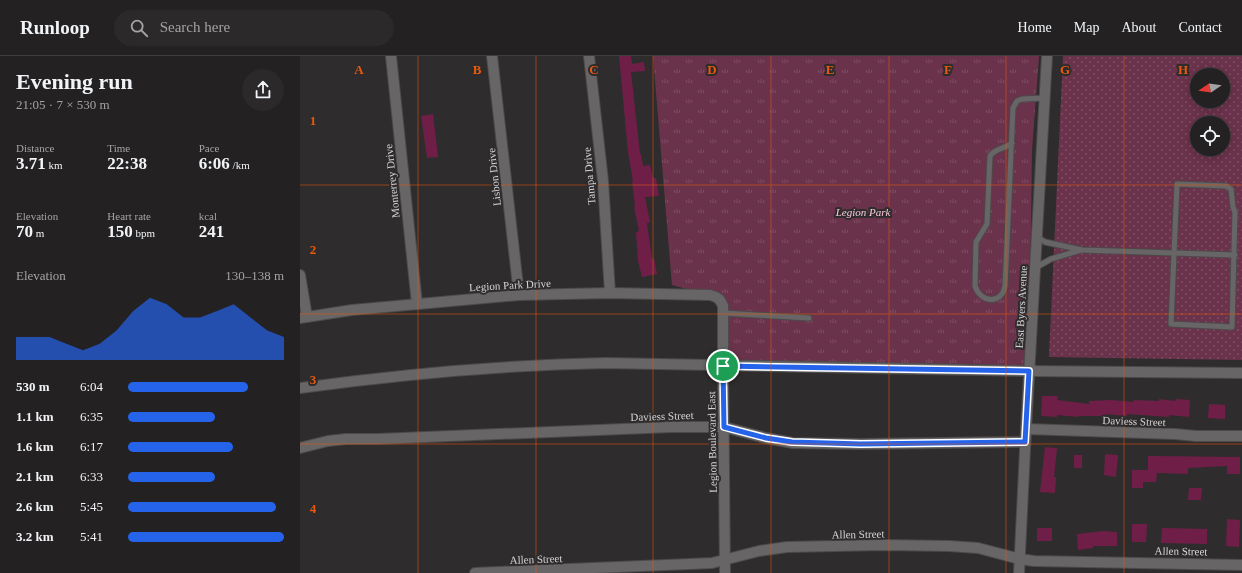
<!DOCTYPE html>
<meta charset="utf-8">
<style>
:root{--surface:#232122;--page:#2b292a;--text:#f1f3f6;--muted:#a3a3a5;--line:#403e40;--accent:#2563eb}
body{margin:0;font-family:"Times New Roman",serif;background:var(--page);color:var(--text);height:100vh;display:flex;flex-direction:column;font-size:15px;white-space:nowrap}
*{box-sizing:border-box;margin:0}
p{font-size:13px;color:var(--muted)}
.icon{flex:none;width:22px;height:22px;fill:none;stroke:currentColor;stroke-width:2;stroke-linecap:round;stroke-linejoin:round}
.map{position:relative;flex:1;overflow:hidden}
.sheet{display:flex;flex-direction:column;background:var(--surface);width:300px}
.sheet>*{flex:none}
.needle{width:26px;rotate:257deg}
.tools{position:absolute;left:890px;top:12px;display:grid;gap:8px}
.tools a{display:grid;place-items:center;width:40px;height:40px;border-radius:50%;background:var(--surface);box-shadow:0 2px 10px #0003,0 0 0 1px var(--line);font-size:20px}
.pin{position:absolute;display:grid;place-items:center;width:34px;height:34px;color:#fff;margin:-17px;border:2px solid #fff;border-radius:50%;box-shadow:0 1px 4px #0007}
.round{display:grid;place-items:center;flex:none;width:42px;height:42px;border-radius:21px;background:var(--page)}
.headline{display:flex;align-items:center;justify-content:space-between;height:68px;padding:0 16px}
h1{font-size:22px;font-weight:700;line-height:30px}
.stats{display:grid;grid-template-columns:repeat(3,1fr);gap:6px;height:68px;padding:4px 16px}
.stats div{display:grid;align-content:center}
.stats b{font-size:17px;font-weight:700}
.stats small{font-size:11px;font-weight:400}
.stats p{font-size:11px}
.chart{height:112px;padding:8px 16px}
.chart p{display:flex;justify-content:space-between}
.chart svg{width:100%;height:72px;margin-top:4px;fill:var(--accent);opacity:.7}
ul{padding:0 16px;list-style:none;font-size:13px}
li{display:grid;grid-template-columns:64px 48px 1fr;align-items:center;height:30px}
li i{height:10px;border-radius:5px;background:var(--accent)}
header{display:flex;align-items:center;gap:24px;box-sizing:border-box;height:56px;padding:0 20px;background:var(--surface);border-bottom:1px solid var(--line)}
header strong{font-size:19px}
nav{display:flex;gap:22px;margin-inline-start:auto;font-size:14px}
.search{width:280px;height:36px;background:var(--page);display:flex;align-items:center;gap:10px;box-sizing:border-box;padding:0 14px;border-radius:22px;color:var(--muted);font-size:15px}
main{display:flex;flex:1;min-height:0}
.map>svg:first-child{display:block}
.grass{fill:url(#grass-dots);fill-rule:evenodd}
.park{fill:url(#park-tufts)}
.building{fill:#6f1f47}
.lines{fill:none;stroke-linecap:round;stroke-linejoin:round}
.service-casing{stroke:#4c4a4a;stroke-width:7}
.minor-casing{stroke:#4c4a4a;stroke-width:12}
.tertiary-casing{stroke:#4c4a4a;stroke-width:12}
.service{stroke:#686566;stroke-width:5}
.minor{stroke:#686566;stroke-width:10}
.tertiary{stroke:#686566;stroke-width:10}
.route-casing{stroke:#fff;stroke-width:8}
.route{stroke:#2563eb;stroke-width:5}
.grid{fill:none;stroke:#e8590c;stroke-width:1;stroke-opacity:0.55}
.labels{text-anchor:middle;stroke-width:4;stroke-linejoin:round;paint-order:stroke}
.street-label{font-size:11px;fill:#d6d4d4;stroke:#2f2c2d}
.park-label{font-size:11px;font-style:italic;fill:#f9c8da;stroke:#2f2c2d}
.grid-label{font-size:13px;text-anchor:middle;font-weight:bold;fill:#e8590c;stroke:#2f2c2d;stroke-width:4;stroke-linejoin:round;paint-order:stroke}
</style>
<header>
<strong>Runloop</strong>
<div class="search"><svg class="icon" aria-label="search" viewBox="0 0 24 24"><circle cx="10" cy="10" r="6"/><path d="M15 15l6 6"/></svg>Search here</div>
<nav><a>Home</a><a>Map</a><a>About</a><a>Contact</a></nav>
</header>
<main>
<section class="sheet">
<div class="headline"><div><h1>Evening run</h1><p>21:05 · 7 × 530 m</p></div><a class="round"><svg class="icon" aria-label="share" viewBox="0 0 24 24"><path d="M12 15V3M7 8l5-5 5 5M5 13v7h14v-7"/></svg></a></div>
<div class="stats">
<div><p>Distance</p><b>3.71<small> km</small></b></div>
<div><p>Time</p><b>22:38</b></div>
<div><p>Pace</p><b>6:06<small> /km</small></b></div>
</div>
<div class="stats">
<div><p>Elevation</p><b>70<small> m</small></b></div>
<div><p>Heart rate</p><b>150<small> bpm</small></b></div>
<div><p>kcal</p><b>241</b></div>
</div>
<div class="chart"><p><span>Elevation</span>130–138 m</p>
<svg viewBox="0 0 160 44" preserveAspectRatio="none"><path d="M0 44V30L10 30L20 30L30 34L40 38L50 34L60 26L70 14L80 6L90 10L100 18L110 18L120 14L130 10L140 18L150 26L160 30V44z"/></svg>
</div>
<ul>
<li><b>530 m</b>6:04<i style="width:77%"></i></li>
<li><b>1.1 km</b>6:35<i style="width:56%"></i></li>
<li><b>1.6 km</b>6:17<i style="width:67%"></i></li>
<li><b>2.1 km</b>6:33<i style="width:56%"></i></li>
<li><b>2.6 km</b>5:45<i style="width:95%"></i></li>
<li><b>3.2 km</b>5:41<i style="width:100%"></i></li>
</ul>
</section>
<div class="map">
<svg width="942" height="517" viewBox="0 0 942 517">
<defs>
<pattern id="grass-dots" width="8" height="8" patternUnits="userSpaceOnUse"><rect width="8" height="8" fill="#6b324b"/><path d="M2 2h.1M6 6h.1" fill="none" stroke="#7f4f64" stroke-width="1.8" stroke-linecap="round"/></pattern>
<pattern id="park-tufts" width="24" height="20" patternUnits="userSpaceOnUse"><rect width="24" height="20" fill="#6b324b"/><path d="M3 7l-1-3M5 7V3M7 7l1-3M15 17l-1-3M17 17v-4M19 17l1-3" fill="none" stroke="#7f4f64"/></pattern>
</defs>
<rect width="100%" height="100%" fill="#2f2c2d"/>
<path class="grass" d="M763 0H942V304L749 301ZM897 19H923V45H897ZM897 67H923V93H897Z"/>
<polygon class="park" points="353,0 739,0 732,94 729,315 423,310 417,241 372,229"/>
<g class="building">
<polygon points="319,0 331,0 332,8 344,6 345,15 331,16 340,98 341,98 343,110 350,109 353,122 356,122 359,140 345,141 350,166 347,167 352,203 354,202 357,218 342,221 338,205 336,176 339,175 334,151 335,151 332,125 333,125 328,96"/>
<polygon points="133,58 138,101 127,102 121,60"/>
<polygon points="742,340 758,340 757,344 789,348 789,345 811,344 834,346 834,344 859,345 859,343 875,345 876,343 890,344 889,361 869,359 869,361 827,358 827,360 805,358 805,360 778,360 778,361 757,359 757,361 741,360"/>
<polygon points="909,348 925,349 925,363 908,362"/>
<polygon points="745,391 757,392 754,421 756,421 755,437 740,436"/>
<polygon points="805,398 818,399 816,421 804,419"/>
<rect x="774" y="399" width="8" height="13"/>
<polygon points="848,400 940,401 940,418 927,418 927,410 888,412 888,418 857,417 856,426 843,426 843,432 832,432 832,414 848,414"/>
<polygon points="889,432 902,432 901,444 888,444"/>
<polygon points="927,463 940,464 939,491 926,490"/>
<polygon points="832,468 847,468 846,486 832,486"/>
<rect x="737" y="472" width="15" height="13"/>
<polygon points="862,472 907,473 907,488 861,487"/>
<polygon points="804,475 817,476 817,490 793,490 793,492 778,494 777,478"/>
</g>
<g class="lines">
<g class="service-casing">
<g id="service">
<path d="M712 87C705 93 695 92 690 100L687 168 676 186 675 230C680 246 701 250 705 230L713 52 717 45 722 43 745 42"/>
<polygon points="877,128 926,130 931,133 933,151 935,156 932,271 871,268"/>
<polyline points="737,181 745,186 782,194 935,199"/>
<polyline points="735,212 751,203 781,194"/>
<polyline points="423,257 509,262"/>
</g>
</g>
<g class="minor-casing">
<g id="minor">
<polyline points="91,0 117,248"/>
<polyline points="192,0 219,239"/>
<polyline points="289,0 303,125 310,237"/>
<polyline points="0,219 7,261"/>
<path d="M0 262 52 254 219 239 310 237 410 239C418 241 420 243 423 250V310"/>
<polyline points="726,373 875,378 896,380 942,380"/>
<polyline points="0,392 28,385 46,383 78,383 371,371 424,371 466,382 493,387 561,388 725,386"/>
<polyline points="175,517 390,508 412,507 459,495 487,491 583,489 649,490 678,492 720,503 734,505 942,509"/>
<polyline points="719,517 726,373 747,0"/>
</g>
</g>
<g class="tertiary-casing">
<g id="tertiary">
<polyline points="423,310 425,517"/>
<path d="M0 332C102 318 203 309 306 307L729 315 942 317"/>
</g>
</g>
<use href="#service" class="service"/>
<use href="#minor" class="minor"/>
<use href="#tertiary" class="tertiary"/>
</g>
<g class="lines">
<g class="route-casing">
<polygon id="route" points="423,310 729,315 725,386 561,388 492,386 466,382 424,371"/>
</g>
<use href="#route" class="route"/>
</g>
<path class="grid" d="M118 0V517M236 0V517M353 0V517M471 0V517M589 0V517M706 0V517M824 0V517M0 129H942M0 258H942M0 388H942"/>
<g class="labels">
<g class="street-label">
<text transform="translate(289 120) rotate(-95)" y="4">Tampa Drive</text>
<text transform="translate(194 121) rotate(-96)" y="4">Lisbon Drive</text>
<text transform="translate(92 125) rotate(-96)" y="4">Monterrey Drive</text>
<text transform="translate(210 229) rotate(-3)" y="4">Legion Park Drive</text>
<text transform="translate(721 251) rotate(-87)" y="4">East Byers Avenue</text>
<text transform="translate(362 360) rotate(-2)" y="4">Daviess Street</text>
<text transform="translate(834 365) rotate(2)" y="4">Daviess Street</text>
<text transform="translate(412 386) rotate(-91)" y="4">Legion Boulevard East</text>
<text transform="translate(558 478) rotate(-1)" y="4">Allen Street</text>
<text transform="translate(881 495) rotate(1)" y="4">Allen Street</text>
<text transform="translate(236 503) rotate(-2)" y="4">Allen Street</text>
</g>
<g class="park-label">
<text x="563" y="160">Legion Park</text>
</g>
</g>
<g class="grid-label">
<text x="59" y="18">A</text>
<text x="177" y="18">B</text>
<text x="294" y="18">C</text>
<text x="412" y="18">D</text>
<text x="530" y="18">E</text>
<text x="648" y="18">F</text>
<text x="765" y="18">G</text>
<text x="883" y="18">H</text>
<text x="13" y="69">1</text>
<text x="13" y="198">2</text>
<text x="13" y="328">3</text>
<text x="13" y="457">4</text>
</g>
</svg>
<div class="tools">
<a><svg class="needle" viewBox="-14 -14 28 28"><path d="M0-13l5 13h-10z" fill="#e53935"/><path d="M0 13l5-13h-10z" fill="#a3a3a5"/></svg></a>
<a><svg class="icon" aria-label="locate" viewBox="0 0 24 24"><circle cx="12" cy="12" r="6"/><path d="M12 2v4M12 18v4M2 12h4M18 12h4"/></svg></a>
</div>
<div class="pin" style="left:423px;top:310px;background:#1e9e55"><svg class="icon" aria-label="arrive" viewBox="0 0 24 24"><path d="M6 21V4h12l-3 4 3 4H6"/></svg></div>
</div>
</main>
